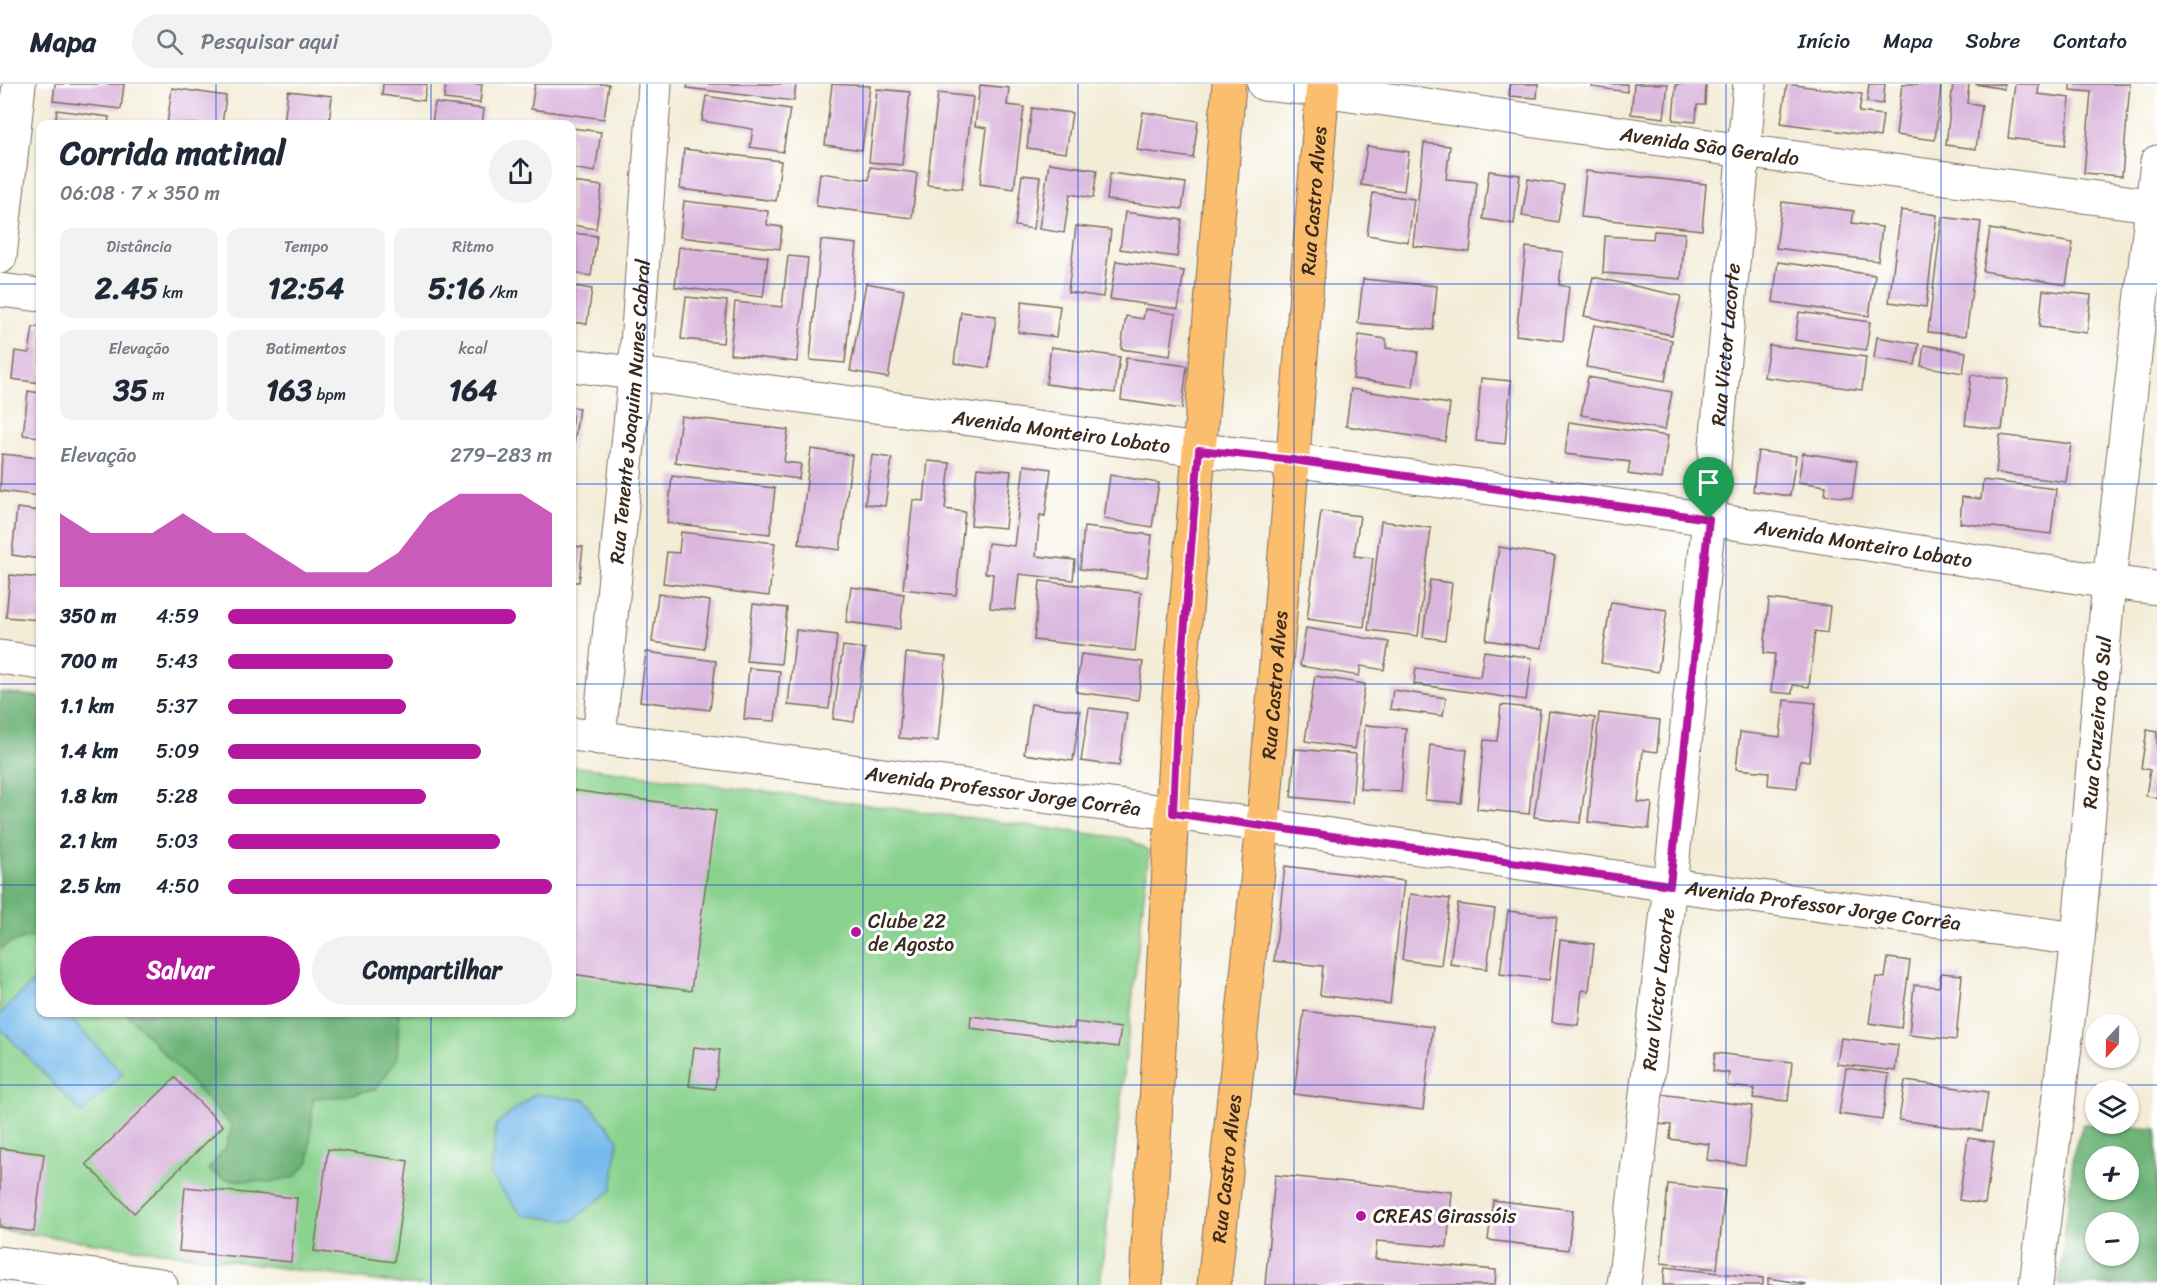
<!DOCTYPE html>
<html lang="pt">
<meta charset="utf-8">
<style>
:root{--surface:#fff;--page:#f2f2f3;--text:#1f2937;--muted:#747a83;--line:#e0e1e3;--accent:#b5179e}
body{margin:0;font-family:Sriracha,sans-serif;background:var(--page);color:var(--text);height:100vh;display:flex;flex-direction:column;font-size:22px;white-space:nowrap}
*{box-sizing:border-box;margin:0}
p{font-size:20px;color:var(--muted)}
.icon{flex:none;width:33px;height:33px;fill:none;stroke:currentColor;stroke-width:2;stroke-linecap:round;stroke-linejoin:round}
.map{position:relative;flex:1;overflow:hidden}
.side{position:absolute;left:36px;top:36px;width:540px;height:897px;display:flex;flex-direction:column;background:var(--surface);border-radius:12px;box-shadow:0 2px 4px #0004}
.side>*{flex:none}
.needle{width:39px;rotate:202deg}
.fabs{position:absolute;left:2085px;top:930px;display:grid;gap:12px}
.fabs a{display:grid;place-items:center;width:54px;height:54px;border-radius:50%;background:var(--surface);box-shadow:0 2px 4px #0004;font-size:30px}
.pin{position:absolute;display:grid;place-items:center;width:51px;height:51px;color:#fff;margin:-62px -26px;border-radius:50% 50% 50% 0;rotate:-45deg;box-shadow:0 0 6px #0007}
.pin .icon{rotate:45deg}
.round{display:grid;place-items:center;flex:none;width:63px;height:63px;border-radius:32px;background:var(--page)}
.headline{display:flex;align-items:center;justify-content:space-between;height:102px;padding:0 24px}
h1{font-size:33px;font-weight:700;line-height:45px}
.figures{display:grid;grid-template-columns:repeat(3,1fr);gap:9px;height:102px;padding:6px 24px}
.figures div{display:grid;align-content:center;border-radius:12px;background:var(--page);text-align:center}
.figures b{font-size:30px;font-weight:700}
.figures small{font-size:16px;font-weight:400}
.figures p{font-size:16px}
.chart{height:168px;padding:12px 24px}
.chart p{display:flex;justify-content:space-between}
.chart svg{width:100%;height:108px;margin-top:6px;fill:var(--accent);opacity:.7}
.primary-button{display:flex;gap:12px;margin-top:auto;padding:12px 24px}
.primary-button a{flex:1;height:69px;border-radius:36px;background:var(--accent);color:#fff;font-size:24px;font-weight:700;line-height:69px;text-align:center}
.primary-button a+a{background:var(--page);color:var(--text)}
ul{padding:0 24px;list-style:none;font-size:20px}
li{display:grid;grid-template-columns:96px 72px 1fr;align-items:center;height:45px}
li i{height:15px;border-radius:8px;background:var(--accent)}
header{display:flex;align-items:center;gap:36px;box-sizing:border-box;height:84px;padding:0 30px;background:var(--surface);border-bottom:2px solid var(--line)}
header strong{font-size:28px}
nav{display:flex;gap:33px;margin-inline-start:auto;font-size:21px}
.search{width:420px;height:54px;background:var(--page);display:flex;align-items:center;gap:15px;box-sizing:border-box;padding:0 21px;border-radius:33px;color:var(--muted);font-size:22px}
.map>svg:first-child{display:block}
.green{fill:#89d28e;stroke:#627e56;stroke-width:1.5}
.forest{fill:#6eb479;stroke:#546f4c;stroke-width:1.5;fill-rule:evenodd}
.water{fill:#74baeb;stroke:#587284;stroke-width:1.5}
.building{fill:#dab6dd}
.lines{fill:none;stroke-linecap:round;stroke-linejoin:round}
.minor-casing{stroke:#7b6e5f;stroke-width:35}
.major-casing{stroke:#7b6e5f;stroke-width:35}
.minor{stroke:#fff;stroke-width:33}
.major{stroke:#fbbe6e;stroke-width:33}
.route-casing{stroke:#fff;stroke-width:12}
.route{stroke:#b5179e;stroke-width:8}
.grid{fill:none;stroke:#1d4ed8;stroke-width:1.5;stroke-opacity:0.55}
.poi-dot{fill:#b5179e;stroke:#fff;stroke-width:2}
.labels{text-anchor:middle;stroke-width:6;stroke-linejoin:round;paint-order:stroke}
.street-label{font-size:20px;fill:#3b2a1e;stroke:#fff}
.poi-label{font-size:20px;fill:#3b2a1e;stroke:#fff;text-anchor:start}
</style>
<header>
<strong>Mapa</strong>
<div class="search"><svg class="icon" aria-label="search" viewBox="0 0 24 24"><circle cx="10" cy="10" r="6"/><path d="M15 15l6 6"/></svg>Pesquisar aqui</div>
<nav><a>Início</a><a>Mapa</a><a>Sobre</a><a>Contato</a></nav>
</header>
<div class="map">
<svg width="2157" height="1201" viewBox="0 0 2157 1201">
<rect width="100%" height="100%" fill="#fff"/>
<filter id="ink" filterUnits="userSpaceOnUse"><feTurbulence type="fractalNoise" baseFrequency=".0167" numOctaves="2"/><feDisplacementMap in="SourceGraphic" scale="12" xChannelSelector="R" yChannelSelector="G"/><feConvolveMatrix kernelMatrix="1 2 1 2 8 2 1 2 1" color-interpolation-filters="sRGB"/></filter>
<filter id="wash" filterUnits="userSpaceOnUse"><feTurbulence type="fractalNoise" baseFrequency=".008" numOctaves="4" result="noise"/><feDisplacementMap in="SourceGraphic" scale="24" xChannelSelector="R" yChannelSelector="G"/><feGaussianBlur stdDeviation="1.35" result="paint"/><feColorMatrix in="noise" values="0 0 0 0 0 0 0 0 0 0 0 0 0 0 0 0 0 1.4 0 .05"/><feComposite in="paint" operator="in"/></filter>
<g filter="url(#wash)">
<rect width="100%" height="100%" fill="#f3ecd7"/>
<polygon class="green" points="0,608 40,613 40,928 572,928 572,682 1129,755 1149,767 1100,1201 408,1201 0,1146"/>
<g class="forest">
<polygon points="0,608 40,613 40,857 30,853 7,860 0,865"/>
<polygon points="126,929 399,929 397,975 376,1005 342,1012 313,1014 309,1077 295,1093 269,1098 224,1095 208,1086 226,1063 232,1042"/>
<path d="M2083 1040 2157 1045V1201H2059L2074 1067ZM2096 1072H2128V1106H2096ZM2096 1138H2128V1172H2096Z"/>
</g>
<g class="water">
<polygon points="34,897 40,903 40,928 65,929 123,989 82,1029 0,944 0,930"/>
<polygon points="535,1010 586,1016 618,1055 612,1106 572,1137 522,1131 490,1091 496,1041"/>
</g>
<g id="blocks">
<g class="building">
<polygon points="55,0 124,0 121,25 53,17"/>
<polygon points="383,0 427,0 424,17 382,11"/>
<polygon points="446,0 482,0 480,19 444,15"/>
<polygon points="535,0 609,0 604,35 531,25"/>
<polygon points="688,0 796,0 794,17 687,4"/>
<polygon points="832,0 870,2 862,66 825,61"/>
<polygon points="1510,0 1538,0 1537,14 1509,12"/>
<polygon points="1593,0 1627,0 1627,8 1592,3"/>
<polygon points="1634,0 1668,0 1664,34 1631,30"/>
<polygon points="1676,0 1706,0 1705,21 1697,21 1696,38 1673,36"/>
<polygon points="1787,0 1862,10 1859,28 1883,31 1880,53 1781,39"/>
<polygon points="1869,0 1885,0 1883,20 1867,18"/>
<polygon points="1902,0 1941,0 1935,56 1896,51"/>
<polygon points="1953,0 1969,0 1967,19 1982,21 1976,65 1946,61"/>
<polygon points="1975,0 2004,0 2004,5"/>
<polygon points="2015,0 2039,0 2038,10 2070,14 2065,61 2008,54"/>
<polygon points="2070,0 2130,0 2122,92 2084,89 2091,8 2070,6"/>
<polygon points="980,1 1009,4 1007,21 1024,23 1014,105 980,100 987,44 975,42"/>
<polygon points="172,4 226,12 222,40 167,40"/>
<polygon points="877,5 910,8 902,81 869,78"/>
<polygon points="288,7 332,12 329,40 284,40"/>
<polygon points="938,9 973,13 962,105 927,101"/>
<polygon points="706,12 790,25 783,68 750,63 753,45 702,37"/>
<polygon points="435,19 484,25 482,40 432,40"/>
<polygon points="1032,24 1072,29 1066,69 1027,64"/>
<polygon points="57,26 109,33 108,40 55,40"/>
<polygon points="1143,28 1198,37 1193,74 1137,66"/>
<polygon points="572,44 601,48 595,88 572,84"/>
<polygon points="1424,59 1450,62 1446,95 1477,98 1470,168 1413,162"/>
<polygon points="1367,62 1409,68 1404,107 1361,101"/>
<polygon points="684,65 781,77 776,117 680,105"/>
<polygon points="1049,79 1097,86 1093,114 1070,110 1064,149 1039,145"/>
<polygon points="870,83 917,89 912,134 816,122 820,89 869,96"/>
<polygon points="1489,87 1520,91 1514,140 1483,135"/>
<polygon points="1586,87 1706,100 1702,146 1581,133"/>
<polygon points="1110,89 1186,99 1182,125 1107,116"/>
<polygon points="1022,91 1040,93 1033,145 1015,142"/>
<polygon points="1528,95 1564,101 1558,138 1522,132"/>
<polygon points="572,98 602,102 596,145 572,141"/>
<polygon points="1373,109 1414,115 1408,158 1367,151"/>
<polygon points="684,117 768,127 767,141 782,143 780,165 680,153"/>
<polygon points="1782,118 1854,127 1852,139 1882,143 1878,177 1776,164"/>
<polygon points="1901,126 1937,131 1926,223 1889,218"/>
<polygon points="1125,128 1182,136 1177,173 1120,165"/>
<polygon points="1942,133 1981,138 1966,252 1928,248"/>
<polygon points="1076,142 1111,146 1103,213 1068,208"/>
<polygon points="1990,145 2073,159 2066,201 1983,187"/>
<polygon points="1654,147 1685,149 1681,195 1603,189 1605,152 1653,155"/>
<polygon points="572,149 597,152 591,192 572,189"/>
<polygon points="821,156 857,160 845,279 810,276"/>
<polygon points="679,163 768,173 763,213 675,203"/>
<polygon points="1526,163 1563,168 1559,201 1569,203 1563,257 1516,251"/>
<polygon points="788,172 808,174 797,278 730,270 735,218 782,223"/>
<polygon points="1116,177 1184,187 1178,225 1110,215"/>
<polygon points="1778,178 1875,191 1869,232 1773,218"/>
<polygon points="1593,193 1681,212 1672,251 1584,232"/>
<polygon points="1363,195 1437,202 1433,246 1358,239"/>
<polygon points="866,199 904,206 888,294 850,287"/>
<polygon points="572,202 592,205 587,240 572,238"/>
<polygon points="2043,206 2091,211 2087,249 2039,243"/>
<polygon points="686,213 727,217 723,259 681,255"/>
<polygon points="1022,217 1060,222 1056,253 1018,248"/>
<polygon points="1145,225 1176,230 1170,272 1121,265 1126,232 1143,235"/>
<polygon points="961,228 996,232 989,284 954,279"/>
<polygon points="1799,228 1870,238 1866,266 1795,256"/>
<polygon points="1594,241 1672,256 1665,297 1586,283"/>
<polygon points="33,243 40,243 40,299 12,295 15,267 29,269"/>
<polygon points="1359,251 1386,255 1386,264 1418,268 1413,303 1353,295"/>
<polygon points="1877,253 1919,260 1915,281 1874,274"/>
<polygon points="1769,261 1866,273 1862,306 1764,293"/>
<polygon points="1924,261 1966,268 1963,289 1921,282"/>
<polygon points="1051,263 1120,273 1115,309 1046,300"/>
<polygon points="1126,274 1187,282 1182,325 1121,316"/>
<polygon points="1971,291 2008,295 2002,346 1965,341"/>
<polygon points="1588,293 1672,308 1665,346 1581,331"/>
<polygon points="1481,294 1511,297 1505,360 1476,357"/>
<polygon points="1351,305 1450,320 1445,357 1346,342"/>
<polygon points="28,307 40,309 40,353 23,351"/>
<polygon points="572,323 579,324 573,368 572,368"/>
<polygon points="681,332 788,346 784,378 801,380 799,395 675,378"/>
<polygon points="1569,338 1668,352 1662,395 1628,390 1630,378 1565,370"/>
<polygon points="2000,351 2071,360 2066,398 1996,389"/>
<polygon points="811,365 852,371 840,466 799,460"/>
<polygon points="1758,367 1796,372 1790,412 1753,407"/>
<polygon points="1803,369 1857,377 1852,414 1825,411 1826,402 1798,398"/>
<polygon points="2,370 40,374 40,412 0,407"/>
<polygon points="872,371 892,374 885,422 865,420"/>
<polygon points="928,377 950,379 945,425 965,428 956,511 903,505 913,416 924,417"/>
<polygon points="1024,381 1051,385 1045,432 1040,431 1036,472 1075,476 1073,496 1019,490 1015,526 990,524 993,490 985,489 988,459 1014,462"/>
<polygon points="977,384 1011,387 1005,444 971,441"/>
<polygon points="1110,391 1159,399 1152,443 1104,435"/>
<polygon points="672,392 775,404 770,450 667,439"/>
<polygon points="1983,396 2056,405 2051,450 1960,439 1962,413 1981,415"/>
<polygon points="17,424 40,427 40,475 12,471"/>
<polygon points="1321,427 1360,432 1354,472 1373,474 1364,543 1307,535"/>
<polygon points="1381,437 1431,444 1418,552 1368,546"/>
<polygon points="1084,443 1152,451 1147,493 1080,485"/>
<polygon points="681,448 775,459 769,512 663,499 667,468 679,469"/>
<polygon points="572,462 583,463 579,498 572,498"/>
<polygon points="1499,463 1555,472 1542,564 1486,556"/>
<polygon points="10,491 40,494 40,536 6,533"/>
<polygon points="1430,496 1452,499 1445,556 1423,553"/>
<polygon points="1040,497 1141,508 1135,567 1034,556"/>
<polygon points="851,503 904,510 900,545 846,538"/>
<polygon points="658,510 710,517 704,565 652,558"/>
<polygon points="1769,515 1830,522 1827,549 1815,547 1809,603 1793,601 1792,610 1771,608 1775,570 1764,569"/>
<polygon points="1611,518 1667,526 1658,588 1601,579"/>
<polygon points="753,520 787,524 781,580 746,577"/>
<polygon points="1306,544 1389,558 1384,586 1361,582 1359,592 1300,582"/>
<polygon points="796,546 837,551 829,625 788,621"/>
<polygon points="843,562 865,565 854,638 833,635"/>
<polygon points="1484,567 1532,574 1526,616 1414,600 1416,584 1480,593"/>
<polygon points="646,568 716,577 710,626 640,617"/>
<polygon points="906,569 946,573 938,657 899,654"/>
<polygon points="1081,570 1143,578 1138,616 1076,608"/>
<polygon points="749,584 780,587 775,637 744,635"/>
<polygon points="1315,592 1365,600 1355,665 1305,657"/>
<polygon points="1393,606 1446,614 1443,632 1390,625"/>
<polygon points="1784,616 1816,619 1809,677 1800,677 1797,704 1768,701 1769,688 1736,685 1740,648 1780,653"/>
<polygon points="1031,620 1080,627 1073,677 1024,670"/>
<polygon points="1501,621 1540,625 1529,730 1477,725 1484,656 1497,657"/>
<polygon points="1089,624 1127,629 1119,682 1081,677"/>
<polygon points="1549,627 1595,634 1580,739 1534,733"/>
<polygon points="1599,629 1660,636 1657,668 1643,666 1638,718 1652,719 1649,745 1588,738"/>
<polygon points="1365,641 1406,644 1401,708 1360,705"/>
<polygon points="2147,646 2157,648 2157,714 2146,712 2150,686 2141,684"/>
<polygon points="1430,661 1467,666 1461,719 1425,716"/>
<polygon points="1295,665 1356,670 1352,719 1291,713"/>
<polygon points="572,706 716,726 691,907 572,890"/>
<polygon points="1285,782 1404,797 1390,920 1320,911 1323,882 1274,877"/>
<polygon points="1410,810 1450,815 1441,881 1402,876"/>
<polygon points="1458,820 1495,825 1487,885 1450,880"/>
<polygon points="1508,827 1557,833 1549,896 1500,890"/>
<polygon points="1560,856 1594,860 1589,907 1582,906 1578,941 1552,938"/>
<polygon points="1888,874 1910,877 1901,944 1869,939 1876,893 1885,894"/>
<polygon points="1941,889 1962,891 1956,956 1909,951 1914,901 1939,903"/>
<polygon points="1304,927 1433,943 1423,1026 1294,1010"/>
<polygon points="971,932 1074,945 1075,938 1121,944 1118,963 970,944"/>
<polygon points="1841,954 1898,961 1895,987 1837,980"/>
<polygon points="694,963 720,966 715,1005 689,1002"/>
<polygon points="1715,969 1792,978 1788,1017 1753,1014 1755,1005 1727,1002 1729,989 1713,987"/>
<polygon points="1846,984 1889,990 1882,1036 1839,1030"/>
<polygon points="175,994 223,1042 134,1129 86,1080"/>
<polygon points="1905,997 1988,1008 1982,1047 1899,1036"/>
<polygon points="1660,1010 1752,1022 1745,1081 1707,1076 1709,1060 1670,1055 1671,1041 1656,1040"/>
<polygon points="1968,1054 1994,1058 1985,1120 1959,1116"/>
<polygon points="0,1064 44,1070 34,1148 0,1143"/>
<polygon points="328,1065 408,1077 394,1178 314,1167"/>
<polygon points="1275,1091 1452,1108 1447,1163 1377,1157 1375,1175 1496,1186 1495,1201 1265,1201"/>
<polygon points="1668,1100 1725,1106 1717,1185 1661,1179"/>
<polygon points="185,1103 297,1114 291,1178 179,1167"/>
<polygon points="1493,1116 1573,1126 1568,1166 1488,1156"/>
<polygon points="1665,1183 1763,1194 1763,1201 1663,1201"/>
<polygon points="1768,1194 1806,1200 1806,1201 1768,1201"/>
</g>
</g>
</g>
<g filter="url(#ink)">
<use href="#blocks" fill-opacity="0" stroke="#7b6e5f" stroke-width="1.5"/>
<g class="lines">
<g class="minor-casing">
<g id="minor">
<path id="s1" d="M1264 0 1322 6 1743 67 2157 122"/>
<polyline points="0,173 19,0"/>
<polyline points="0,206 40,211"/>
<path id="s2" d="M572 281 1199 366 1293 376 1709 435 2109 498 2157 504"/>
<polyline points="0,573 40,579"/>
<path id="s3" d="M572 650 1263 741 1670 801 2078 855"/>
<path id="s4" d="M599 654 635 290 655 0"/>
<polyline points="0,1179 161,1201"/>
<path id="s5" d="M1624 1201 1670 801 1709 435 1750 0"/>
<path id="s6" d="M2036 1201 2078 855 2109 498 2157 78"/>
</g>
</g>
<g class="major-casing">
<g id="major">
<polyline points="1146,1201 1177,637 1229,0"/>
<path id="s7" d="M1214 1201 1263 741 1323 0"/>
</g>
</g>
<use href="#minor" class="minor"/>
<use href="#major" class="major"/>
</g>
</g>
<g class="lines" filter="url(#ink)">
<g class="route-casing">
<polygon id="route" points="1199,366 1293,376 1709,435 1670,801 1173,729 1177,637"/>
</g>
<use href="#route" class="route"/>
</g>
<path class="grid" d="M216 0V40M431 0V40M647 0V1201M863 0V1201M1078 0V1201M1294 0V1201M1510 0V1201M1726 0V1201M1941 0V1201M0 200H40M572 200H2157M0 400H40M572 400H2157M0 600H40M572 600H2157M0 801H40M572 801H2157M216 928V1201M431 928V1201M0 1001H2157"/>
<g class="poi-dot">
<circle cx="856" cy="848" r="6"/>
<circle cx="1361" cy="1132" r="6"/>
</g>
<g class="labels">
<g class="street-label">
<text dy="7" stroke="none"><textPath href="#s1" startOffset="450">Avenida São Geraldo</textPath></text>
<text dy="7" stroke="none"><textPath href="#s7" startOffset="1089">Rua Castro Alves</textPath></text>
<text dy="7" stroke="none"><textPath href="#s5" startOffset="946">Rua Victor Lacorte</textPath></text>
<text dy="7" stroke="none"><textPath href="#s4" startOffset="328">Rua Tenente Joaquim Nunes Cabral</textPath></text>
<text dy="7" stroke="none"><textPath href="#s2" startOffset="494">Avenida Monteiro Lobato</textPath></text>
<text dy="7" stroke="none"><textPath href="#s2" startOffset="1304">Avenida Monteiro Lobato</textPath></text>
<text dy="7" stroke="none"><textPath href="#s7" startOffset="603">Rua Castro Alves</textPath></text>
<text dy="7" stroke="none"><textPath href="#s6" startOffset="566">Rua Cruzeiro do Sul</textPath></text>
<text dy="7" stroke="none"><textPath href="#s3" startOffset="435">Avenida Professor Jorge Corrêa</textPath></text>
<text dy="7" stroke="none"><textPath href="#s3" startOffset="1263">Avenida Professor Jorge Corrêa</textPath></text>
<text dy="7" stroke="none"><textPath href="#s5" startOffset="298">Rua Victor Lacorte</textPath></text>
<text dy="7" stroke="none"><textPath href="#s7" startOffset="117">Rua Castro Alves</textPath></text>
</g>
<g class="poi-label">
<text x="868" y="844">Clube 22<tspan x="868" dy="23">de Agosto</tspan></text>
<text x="1373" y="1139">CREAS Girassóis</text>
</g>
</g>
</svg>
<div class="fabs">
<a><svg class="needle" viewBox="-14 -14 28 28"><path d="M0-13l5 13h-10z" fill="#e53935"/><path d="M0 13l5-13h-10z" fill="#747a83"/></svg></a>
<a><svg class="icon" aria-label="layers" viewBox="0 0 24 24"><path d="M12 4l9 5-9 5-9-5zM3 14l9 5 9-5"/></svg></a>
<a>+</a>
<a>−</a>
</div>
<div class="pin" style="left:1709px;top:435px;background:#1e9e55"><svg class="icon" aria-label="arrive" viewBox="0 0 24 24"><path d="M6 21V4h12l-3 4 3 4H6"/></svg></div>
<section class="side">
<div class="headline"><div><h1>Corrida matinal</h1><p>06:08 · 7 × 350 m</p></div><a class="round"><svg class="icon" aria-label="share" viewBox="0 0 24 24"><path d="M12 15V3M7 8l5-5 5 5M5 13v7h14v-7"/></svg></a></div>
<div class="figures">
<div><p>Distância</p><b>2.45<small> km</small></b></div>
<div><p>Tempo</p><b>12:54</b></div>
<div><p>Ritmo</p><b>5:16<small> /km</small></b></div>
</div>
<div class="figures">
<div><p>Elevação</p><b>35<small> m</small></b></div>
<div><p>Batimentos</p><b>163<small> bpm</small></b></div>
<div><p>kcal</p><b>164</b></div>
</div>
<div class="chart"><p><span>Elevação</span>279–283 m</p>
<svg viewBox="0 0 160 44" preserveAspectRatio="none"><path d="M0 44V14L10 22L20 22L30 22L40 14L50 22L60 22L70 30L80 38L90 38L100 38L110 30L120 14L130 6L140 6L150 6L160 14V44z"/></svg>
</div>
<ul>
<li><b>350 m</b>4:59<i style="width:89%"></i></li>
<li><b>700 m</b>5:43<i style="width:51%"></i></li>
<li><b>1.1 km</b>5:37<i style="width:55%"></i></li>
<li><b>1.4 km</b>5:09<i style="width:78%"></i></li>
<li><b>1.8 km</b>5:28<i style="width:61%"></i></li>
<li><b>2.1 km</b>5:03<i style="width:84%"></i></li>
<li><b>2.5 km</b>4:50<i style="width:100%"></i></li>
</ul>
<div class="primary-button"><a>Salvar</a><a>Compartilhar</a></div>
</section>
</div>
